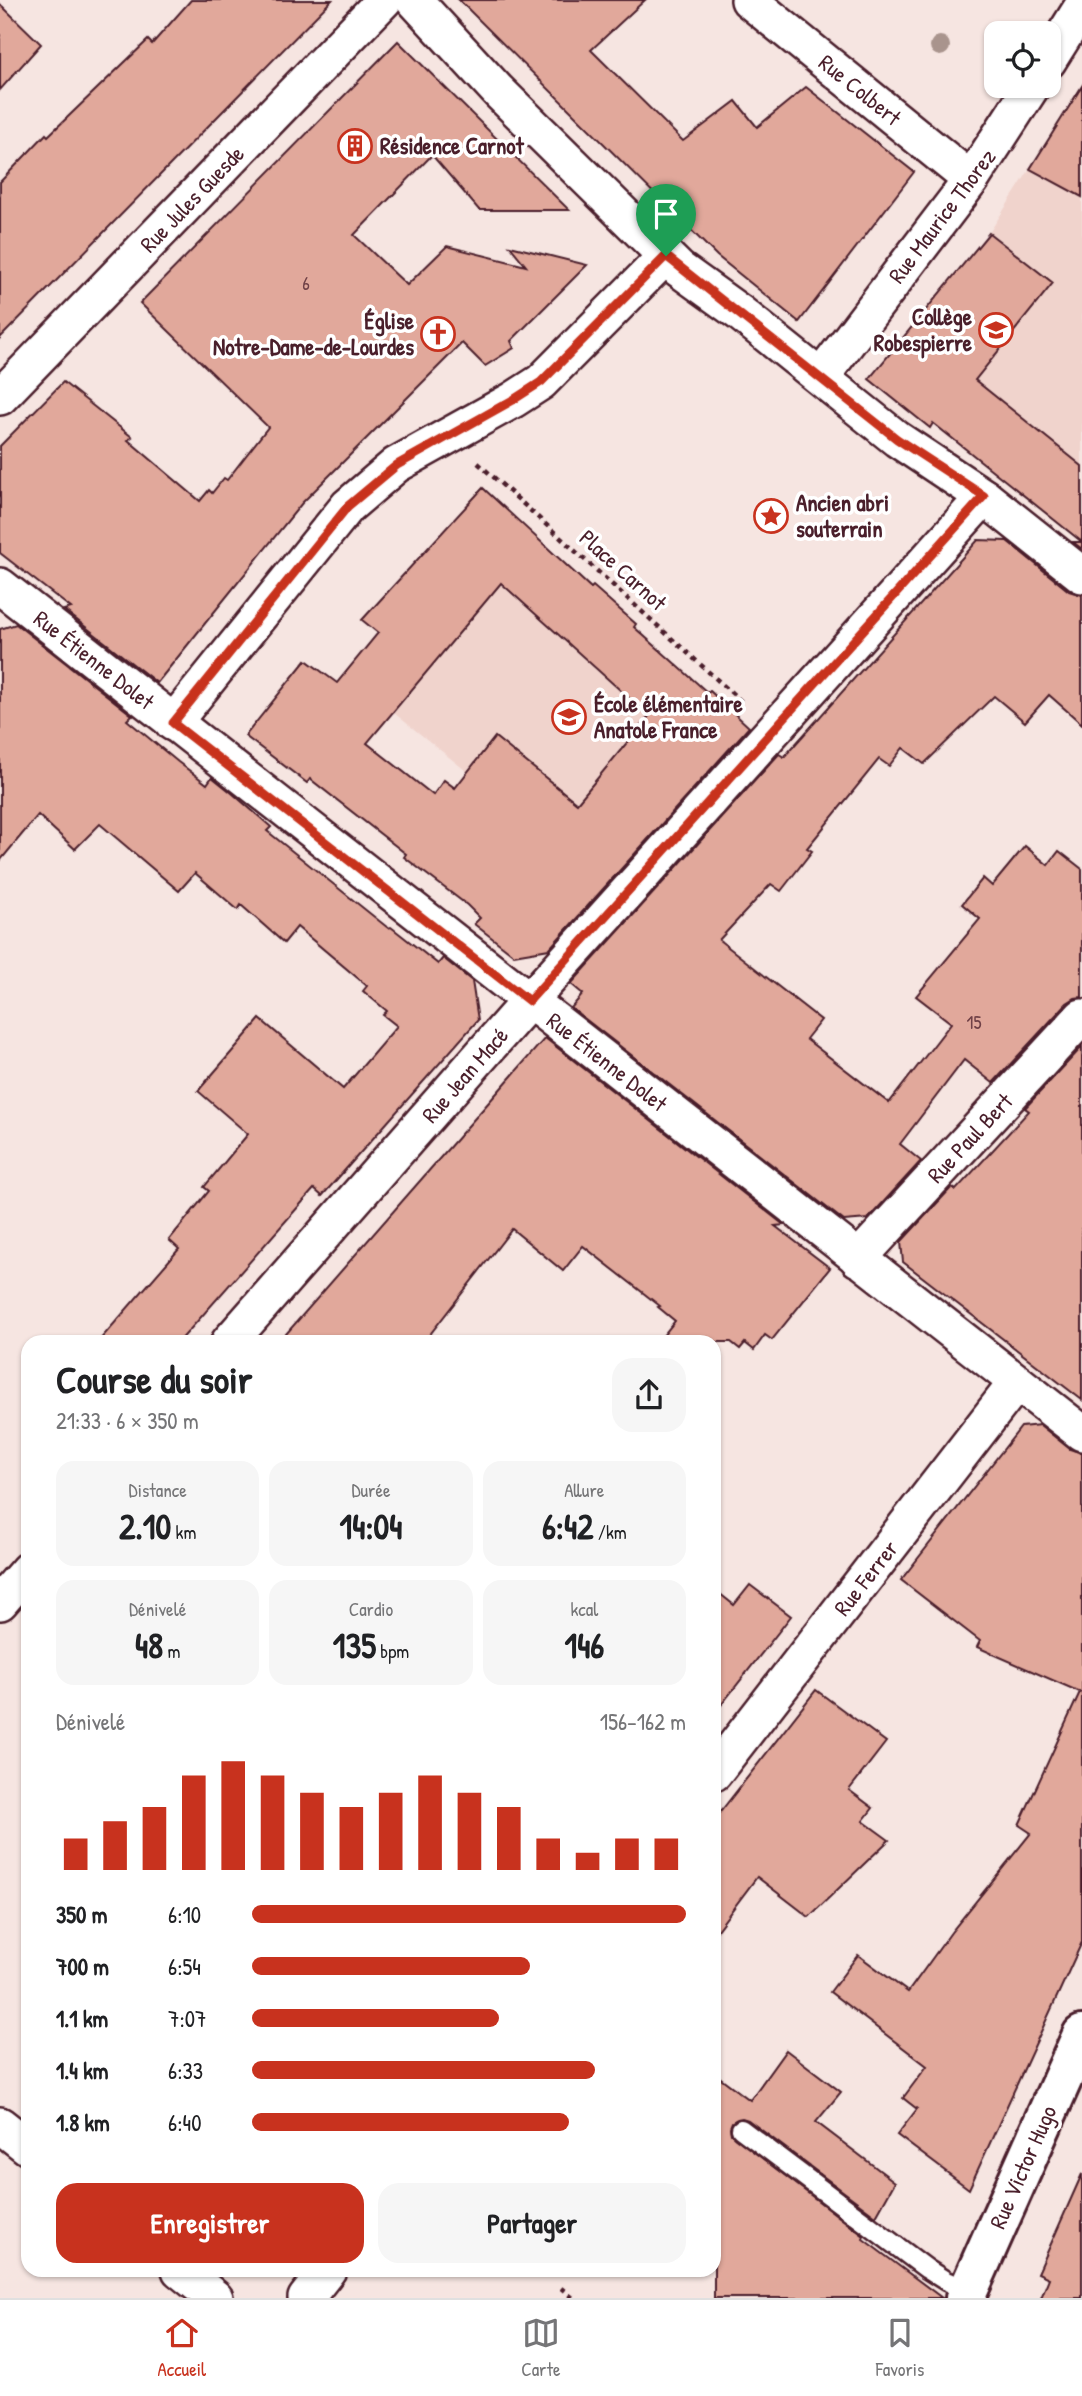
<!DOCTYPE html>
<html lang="fr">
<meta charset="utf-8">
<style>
:root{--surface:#fff;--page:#f6f6f6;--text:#202124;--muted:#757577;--line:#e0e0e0;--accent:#c8321e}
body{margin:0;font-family:"Patrick Hand",sans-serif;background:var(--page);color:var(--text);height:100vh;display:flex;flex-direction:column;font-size:26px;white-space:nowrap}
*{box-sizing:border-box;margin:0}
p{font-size:23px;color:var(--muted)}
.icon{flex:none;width:38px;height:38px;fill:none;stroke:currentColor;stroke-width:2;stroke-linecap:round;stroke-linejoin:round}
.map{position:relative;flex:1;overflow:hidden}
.panel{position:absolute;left:21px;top:1335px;width:700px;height:942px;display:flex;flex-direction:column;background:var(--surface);border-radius:21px;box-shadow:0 2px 5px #0004}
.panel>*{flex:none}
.buttons{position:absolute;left:984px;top:21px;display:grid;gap:14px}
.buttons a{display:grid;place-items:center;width:77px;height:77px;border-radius:14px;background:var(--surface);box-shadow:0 2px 5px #0004;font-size:35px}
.pin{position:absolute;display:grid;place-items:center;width:60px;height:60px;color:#fff;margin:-72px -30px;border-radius:50% 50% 50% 0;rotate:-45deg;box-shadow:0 0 7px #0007}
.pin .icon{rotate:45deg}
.round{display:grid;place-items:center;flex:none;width:74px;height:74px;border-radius:21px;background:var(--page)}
.overview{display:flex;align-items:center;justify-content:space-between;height:119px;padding:0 35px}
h1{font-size:38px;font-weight:700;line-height:52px}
.figures{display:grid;grid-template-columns:repeat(3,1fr);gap:10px;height:119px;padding:7px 35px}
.figures div{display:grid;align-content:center;border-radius:18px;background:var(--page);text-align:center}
.figures b{font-size:35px;font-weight:700}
.figures small{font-size:19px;font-weight:400}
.figures p{font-size:19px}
.chart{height:196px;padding:14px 35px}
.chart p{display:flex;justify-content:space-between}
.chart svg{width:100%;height:126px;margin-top:7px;stroke:var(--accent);stroke-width:6}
.button{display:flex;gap:14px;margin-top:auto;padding:14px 35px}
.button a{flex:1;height:80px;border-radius:21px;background:var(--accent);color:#fff;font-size:28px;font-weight:700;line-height:80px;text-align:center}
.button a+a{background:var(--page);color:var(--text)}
ul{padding:0 35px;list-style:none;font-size:23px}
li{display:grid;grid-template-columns:112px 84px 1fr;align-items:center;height:52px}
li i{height:18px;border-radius:9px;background:var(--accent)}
.tabs{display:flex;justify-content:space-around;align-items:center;height:98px;border-top:2px solid var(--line);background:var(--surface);font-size:19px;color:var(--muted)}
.tabs a{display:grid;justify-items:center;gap:4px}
.tabs .active{color:var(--accent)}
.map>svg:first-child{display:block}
.built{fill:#f0d3cc}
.building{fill:#e1a89b;stroke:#4a1f2b;stroke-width:2;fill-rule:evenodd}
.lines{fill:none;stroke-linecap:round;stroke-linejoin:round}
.lane-casing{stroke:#4a1f2b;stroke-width:23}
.street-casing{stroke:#4a1f2b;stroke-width:40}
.secondary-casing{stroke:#4a1f2b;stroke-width:44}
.path{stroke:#4a1f2b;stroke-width:4.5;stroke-dasharray:5 5;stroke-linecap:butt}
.lane{stroke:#fff;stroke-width:18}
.street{stroke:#fff;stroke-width:35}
.secondary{stroke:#fff;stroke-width:38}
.tree{fill:#a9948d}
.route-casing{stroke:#fff;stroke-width:14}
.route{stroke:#c8321e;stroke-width:9}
.labels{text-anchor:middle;stroke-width:7;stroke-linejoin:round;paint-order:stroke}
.number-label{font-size:19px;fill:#704147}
.street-label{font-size:23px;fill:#4a1f2b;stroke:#fff}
.poi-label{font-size:23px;font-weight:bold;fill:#4a1f2b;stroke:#fff;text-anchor:start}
</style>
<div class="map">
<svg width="1082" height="2298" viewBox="0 0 1082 2298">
<rect width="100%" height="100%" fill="#f6e5e1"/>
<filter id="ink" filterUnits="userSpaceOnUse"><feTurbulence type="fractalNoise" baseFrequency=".0143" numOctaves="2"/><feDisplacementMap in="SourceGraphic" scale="14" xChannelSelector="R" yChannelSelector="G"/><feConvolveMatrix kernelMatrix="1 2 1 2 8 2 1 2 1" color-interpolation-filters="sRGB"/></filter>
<g filter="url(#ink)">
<g class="built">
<polygon points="1082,125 1082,542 934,424 930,428 869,379 989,233 1030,169"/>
<polygon points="483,488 591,588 593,586 636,624 634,627 707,693 710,691 745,723 600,885 531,952 514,955 474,924 481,917 458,895 457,898 453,894 454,892 404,856 470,774 374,697 387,593"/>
</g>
<g class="building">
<polygon points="191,0 332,0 0,338 0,182 46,134 48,136 148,40 152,44"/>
<polygon points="459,0 645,0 591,50 683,141 736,101 757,127 806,87 914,172 799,322 717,256"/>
<polygon points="0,4 41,44 0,90"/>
<polygon points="398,41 569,210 479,210 432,155 354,235 407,285 447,246 526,266 510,246 587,265 511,341 514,348 485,366 462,343 302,503 157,683 64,610 71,608 0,553 0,446 63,382 132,437 128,440 200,501 209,490 212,493 224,478 227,480 268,427 140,303"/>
<polygon points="1082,86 1082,197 1030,169"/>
<polygon points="989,233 1053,283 975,380 1082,466 1082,549 1073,542 1082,542 933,423 930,428 869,379"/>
<path d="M483 488 591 588 593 586 636 624 634 627 708 693 710 691 749 727 549 949 514 955 474 924 480 918 467 905 404 857 406 854 310 779 307 783 245 736 306 660 337 683 378 633 362 620ZM501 583 649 716 577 803 495 737 455 788 444 780 433 795 367 743Z"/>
<polygon points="978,540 1007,541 1069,591 1082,595 1082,724 1049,695 1025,722 994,696 924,764 903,748 889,766 879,759 807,848 812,851 781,891 771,884 719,940 821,1020 806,1039 889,1103 951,1023 916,996 980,919 962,904 983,878 992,886 1025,846 1048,865 1059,851 1082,869 1082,997 1075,998 1067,1003 993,1083 964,1060 900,1144 921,1161 868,1219 844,1221 571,1008 583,994 571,984 779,754 784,757"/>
<polygon points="16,624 132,715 127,720 178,762 207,784 212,777 232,793 271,827 267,831 388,928 391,927 438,964 443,958 472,981 478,1020 322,1196 314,1189 179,1342 98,1342 179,1249 169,1240 209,1191 204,1187 248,1134 198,1091 260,1019 343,1089 397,1026 383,1015 387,1011 363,991 367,986 297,927 284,943 241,905 238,910 195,873 179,891 100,824 75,849 38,815 0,861 0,629"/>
<polygon points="545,1038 784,1225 775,1226 830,1268 772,1340 765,1335 754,1350 745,1343 740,1349 731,1342 658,1342 675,1321 658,1307 660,1306 583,1246 563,1271 512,1229 424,1342 279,1342"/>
<polygon points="1082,1047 1082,1400 903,1262 901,1242 952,1187 956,1190 1029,1111 1025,1108"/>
<polygon points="1040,1425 1070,1449 1082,1453 1082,1942 969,2189 897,2135 917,2109 903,2098 927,2066 830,1992 858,1955 908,1992 952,1931 1031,1833 1019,1825 1080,1692 977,1647 980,1641 901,1580 1021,1427"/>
<polygon points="750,1585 791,1616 714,1714 714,1589 734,1605"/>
<polygon points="816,1690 886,1742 849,1790 873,1808 863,1821 889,1840 809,1917 757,1877 714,1934 714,1820"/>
<polygon points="786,2050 841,2092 816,2122 895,2182 876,2216 748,2120 742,2118 732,2122 730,2127 731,2134 864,2236 863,2239 942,2298 714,2298 714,2073 750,2100"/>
<polygon points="1082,2174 1082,2298 1041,2298 1049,2278 1038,2273"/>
</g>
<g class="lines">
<g class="lane-casing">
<polyline id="lane" points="741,2129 927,2269 946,2281 968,2290"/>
</g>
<g class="street-casing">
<g id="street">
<polyline points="414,0 498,91 679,269 740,313 897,439 984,497 1082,575"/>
<polyline points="749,0 971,180"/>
<polyline points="1048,61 1082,7"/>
<polyline points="821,377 971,180 1032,86"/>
<polyline points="0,397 384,0"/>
<polyline points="0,586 1082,1433"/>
<polyline points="173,723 348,506 396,465 513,400 541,382 666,256"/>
<polyline points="858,1259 1082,1017"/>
<polyline points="229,1342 529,1001 984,497"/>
<polyline points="0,1602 28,1570"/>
<polyline points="714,1773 1017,1382"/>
<polyline points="0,2125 28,2147"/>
<polyline points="180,2270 215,2298"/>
<polyline points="306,2298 328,2270"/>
</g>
</g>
<g class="secondary-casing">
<polyline id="secondary" points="965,2298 1082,2035"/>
</g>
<g class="path">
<polyline points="478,463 744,704"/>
<polyline points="561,2288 573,2298"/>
</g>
<use href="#lane" class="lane"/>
<use href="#street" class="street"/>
<use href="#secondary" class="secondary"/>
</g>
<circle class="tree" cx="940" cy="46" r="10"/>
</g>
<g class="lines" filter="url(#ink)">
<g class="route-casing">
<polygon id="route" points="666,256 897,439 984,496 529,1001 173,723 348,506 397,465 513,400 541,382"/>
</g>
<use href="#route" class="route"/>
</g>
<defs>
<g id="building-ring" transform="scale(1.75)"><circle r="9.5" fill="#fff" stroke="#c8321e" stroke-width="1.5"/><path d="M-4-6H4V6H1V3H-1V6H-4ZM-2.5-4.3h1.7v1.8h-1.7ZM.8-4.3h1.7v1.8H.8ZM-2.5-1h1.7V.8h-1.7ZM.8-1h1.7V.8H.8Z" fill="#c8321e"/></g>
<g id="school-ring" transform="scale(1.75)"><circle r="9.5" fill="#fff" stroke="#c8321e" stroke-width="1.5"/><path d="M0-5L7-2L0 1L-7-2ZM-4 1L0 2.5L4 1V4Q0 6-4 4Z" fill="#c8321e"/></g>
<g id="church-ring" transform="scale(1.75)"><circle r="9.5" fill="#fff" stroke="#c8321e" stroke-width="1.5"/><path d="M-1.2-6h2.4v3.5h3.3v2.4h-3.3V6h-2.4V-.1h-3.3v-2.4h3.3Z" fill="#c8321e"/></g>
<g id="sight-ring" transform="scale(1.75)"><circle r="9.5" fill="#fff" stroke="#c8321e" stroke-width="1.5"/><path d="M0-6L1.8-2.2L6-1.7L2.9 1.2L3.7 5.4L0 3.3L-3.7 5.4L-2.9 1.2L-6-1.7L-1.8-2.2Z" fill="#c8321e"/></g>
</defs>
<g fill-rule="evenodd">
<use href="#building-ring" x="355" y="146"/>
<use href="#school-ring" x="996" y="330"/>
<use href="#church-ring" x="438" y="334"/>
<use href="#sight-ring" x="771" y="516"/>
<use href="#school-ring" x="569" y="717"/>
</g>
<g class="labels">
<g class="number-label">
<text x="306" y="290">6</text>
<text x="974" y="1029">15</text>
</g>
<g class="street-label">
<text transform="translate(860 90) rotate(39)" y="8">Rue Colbert</text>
<text transform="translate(192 199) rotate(-46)" y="8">Rue Jules Guesde</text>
<text transform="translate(942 216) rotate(-53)" y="8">Rue Maurice Thorez</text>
<text transform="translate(623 570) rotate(42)" y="8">Place Carnot</text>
<text transform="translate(94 660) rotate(38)" y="8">Rue Étienne Dolet</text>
<text transform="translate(607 1062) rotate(38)" y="8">Rue Étienne Dolet</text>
<text transform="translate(465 1075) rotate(-49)" y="8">Rue Jean Macé</text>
<text transform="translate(970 1138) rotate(-47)" y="8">Rue Paul Bert</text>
<text transform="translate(866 1578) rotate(-52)" y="8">Rue Ferrer</text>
<text transform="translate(1023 2167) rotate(-66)" y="8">Rue Victor Hugo</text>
</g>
<g class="poi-label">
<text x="380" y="154">Résidence Carnot</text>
<text x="972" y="325" text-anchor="end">Collège<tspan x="972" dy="26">Robespierre</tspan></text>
<text x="414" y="329" text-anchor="end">Église<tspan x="414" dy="26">Notre-Dame-de-Lourdes</tspan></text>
<text x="796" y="511">Ancien abri<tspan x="796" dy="26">souterrain</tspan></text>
<text x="594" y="712">École élémentaire<tspan x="594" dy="26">Anatole France</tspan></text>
</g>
</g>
</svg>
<div class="buttons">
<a><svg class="icon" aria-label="locate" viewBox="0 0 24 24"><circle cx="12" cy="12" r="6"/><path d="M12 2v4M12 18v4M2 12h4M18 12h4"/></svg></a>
</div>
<div class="pin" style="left:666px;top:256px;background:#1e9e55"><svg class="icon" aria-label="arrive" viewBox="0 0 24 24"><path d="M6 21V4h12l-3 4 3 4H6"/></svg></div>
<section class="panel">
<div class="overview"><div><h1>Course du soir</h1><p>21:33 · 6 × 350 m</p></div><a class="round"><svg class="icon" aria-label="share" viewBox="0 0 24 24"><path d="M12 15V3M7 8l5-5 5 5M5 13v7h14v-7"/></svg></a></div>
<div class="figures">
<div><p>Distance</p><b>2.10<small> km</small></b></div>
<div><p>Durée</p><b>14:04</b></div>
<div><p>Allure</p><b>6:42<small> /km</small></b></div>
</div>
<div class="figures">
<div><p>Dénivelé</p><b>48<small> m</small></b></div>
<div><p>Cardio</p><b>135<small> bpm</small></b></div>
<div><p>kcal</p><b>146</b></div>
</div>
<div class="chart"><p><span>Dénivelé</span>156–162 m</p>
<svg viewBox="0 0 160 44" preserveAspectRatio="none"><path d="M5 44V33M15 44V27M25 44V22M35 44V11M45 44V6M55 44V11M65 44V17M75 44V22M85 44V17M95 44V11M105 44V17M115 44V22M125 44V33M135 44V38M145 44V33M155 44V33"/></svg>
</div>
<ul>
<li><b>350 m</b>6:10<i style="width:100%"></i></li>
<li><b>700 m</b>6:54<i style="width:64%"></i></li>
<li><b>1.1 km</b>7:07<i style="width:57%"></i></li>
<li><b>1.4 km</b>6:33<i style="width:79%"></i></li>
<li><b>1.8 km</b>6:40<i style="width:73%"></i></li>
</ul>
<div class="button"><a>Enregistrer</a><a>Partager</a></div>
</section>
</div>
<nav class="tabs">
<a class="active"><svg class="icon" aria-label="home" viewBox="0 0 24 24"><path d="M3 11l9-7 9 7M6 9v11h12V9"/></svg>Accueil</a>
<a><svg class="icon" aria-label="map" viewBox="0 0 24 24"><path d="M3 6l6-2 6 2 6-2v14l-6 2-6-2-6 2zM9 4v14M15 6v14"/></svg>Carte</a>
<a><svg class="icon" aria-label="saved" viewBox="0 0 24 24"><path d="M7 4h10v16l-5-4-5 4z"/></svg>Favoris</a>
</nav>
